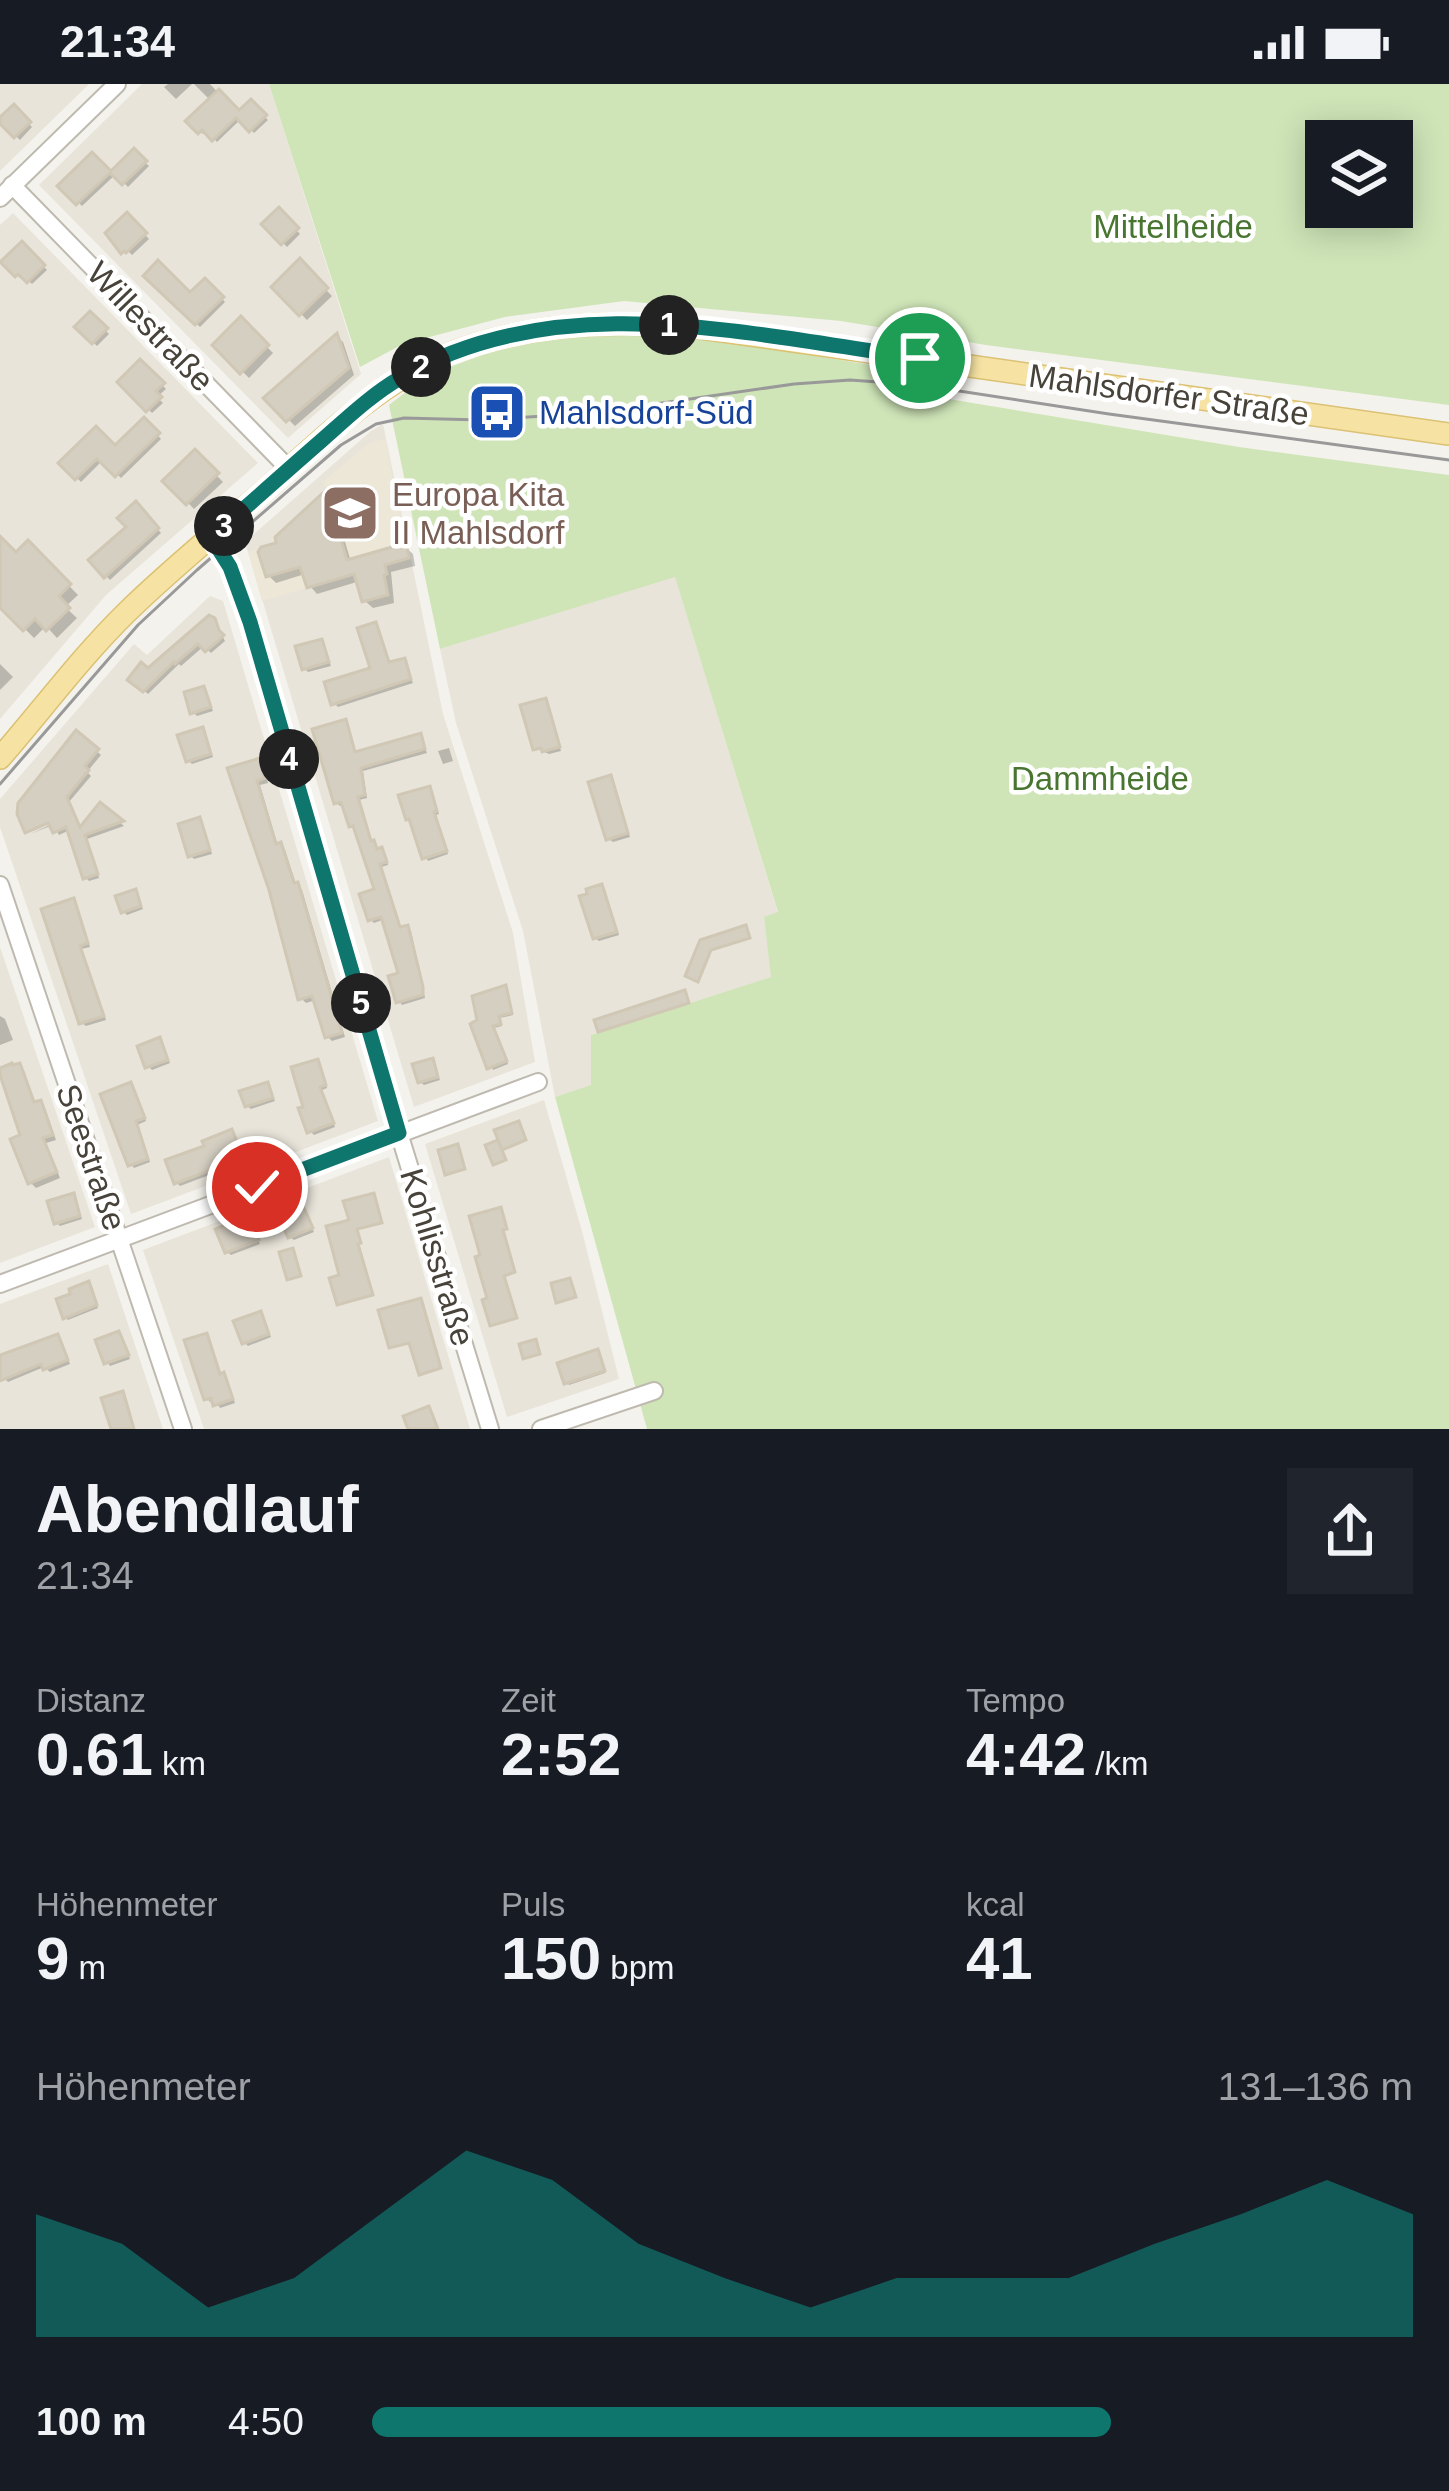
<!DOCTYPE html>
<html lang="de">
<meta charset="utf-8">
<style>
:root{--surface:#171b24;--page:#20242c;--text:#f1f3f6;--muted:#9ea1a6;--accent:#0f766e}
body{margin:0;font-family:Helvetica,sans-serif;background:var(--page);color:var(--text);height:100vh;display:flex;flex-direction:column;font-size:45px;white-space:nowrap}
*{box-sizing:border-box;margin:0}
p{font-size:39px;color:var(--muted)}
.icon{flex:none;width:66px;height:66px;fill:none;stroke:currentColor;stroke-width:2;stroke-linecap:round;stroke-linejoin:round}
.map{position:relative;height:1345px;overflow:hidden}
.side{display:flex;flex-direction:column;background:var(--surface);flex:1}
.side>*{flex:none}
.tools{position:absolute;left:1305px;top:36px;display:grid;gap:24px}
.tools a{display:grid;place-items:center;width:108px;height:108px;border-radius:0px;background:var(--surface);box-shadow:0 6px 30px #0003;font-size:60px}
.pin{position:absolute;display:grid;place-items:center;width:102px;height:102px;color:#fff;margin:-51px;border:6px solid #fff;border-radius:50%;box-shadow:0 3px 12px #0007}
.km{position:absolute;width:60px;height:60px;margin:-30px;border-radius:50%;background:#222;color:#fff;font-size:33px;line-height:60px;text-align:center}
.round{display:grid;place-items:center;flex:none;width:126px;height:126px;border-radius:0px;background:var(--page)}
.head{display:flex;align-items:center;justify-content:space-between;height:204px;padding:0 36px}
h1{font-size:66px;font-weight:700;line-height:90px}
.figures{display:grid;grid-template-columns:repeat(3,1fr);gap:18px;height:204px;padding:12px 36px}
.figures div{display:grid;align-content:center}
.figures b{font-size:60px;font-weight:700}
.figures small{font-size:33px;font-weight:400}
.figures p{font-size:33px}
.chart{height:336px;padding:24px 36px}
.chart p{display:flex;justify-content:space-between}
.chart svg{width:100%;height:216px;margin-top:12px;fill:var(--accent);opacity:.7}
ul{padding:0 36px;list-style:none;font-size:39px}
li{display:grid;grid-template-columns:192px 144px 1fr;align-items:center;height:90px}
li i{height:30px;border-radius:15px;background:var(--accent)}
.status{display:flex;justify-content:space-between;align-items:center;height:84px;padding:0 60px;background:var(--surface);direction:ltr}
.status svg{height:33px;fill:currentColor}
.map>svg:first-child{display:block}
.residential{fill:#e8e4da}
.education{fill:#ece7d7}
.green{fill:#cfe5b8;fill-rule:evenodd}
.shadow{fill:#0003}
.building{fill:#d5cfc2;stroke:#d0c7b5;stroke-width:3}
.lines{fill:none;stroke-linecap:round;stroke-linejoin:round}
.minor-casing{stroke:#bfbaaf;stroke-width:20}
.major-casing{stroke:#dbc173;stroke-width:24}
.minor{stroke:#fff;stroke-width:16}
.major{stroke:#f6e3a3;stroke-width:21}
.tram{stroke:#999;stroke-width:3}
.route-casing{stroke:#fff;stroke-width:24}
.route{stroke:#0f766e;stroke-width:15}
.labels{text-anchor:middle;stroke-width:9;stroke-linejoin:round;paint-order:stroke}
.park-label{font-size:33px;fill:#487631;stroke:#fff}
.street-label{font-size:33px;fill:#48433a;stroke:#fff}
.transit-label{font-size:33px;fill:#164399;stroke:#fff;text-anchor:start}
.education-label{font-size:33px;fill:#785e54;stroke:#fff;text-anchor:start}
</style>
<div class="status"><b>21:34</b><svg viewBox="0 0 49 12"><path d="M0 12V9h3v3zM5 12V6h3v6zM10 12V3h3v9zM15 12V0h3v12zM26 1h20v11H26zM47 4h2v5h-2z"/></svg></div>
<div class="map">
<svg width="1449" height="1345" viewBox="0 0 1449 1345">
<rect width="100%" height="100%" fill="#f4f2ec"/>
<g class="residential">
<polygon points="0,0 89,0 0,87"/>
<polygon points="142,0 269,0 361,290 288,354 39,101"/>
<polygon points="13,129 258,379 106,511 0,635 0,141"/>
<polygon points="383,340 443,630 513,849 535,978 414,1023 245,458 371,347"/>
<polygon points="675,492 778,829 764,834 772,893 591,951 592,1001 555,1013 523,847 456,639 440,565"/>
<polygon points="210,512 223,517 378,1037 131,1130 0,743 0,715 134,560 147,571"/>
<polygon points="0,863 95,1143 0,1179"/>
<polygon points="544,1016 582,1147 619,1295 507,1333 425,1060"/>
<polygon points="389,1073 470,1345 204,1345 143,1166"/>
<polygon points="108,1180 163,1345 0,1345 0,1220"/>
</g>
<polygon class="education" points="385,355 409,474 262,517 248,468 275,459 275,453 326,406 323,398 369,359"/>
<g class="green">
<path d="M269 0H1449V321L986 261 841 237 624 217 505 233 403 260 360 283ZM1392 57V123H1326V57Z"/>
<polygon points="614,247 670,248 883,283 882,304 1239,363 1449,391 1449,1345 647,1345 555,1013 591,1001 591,951 771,893 764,833 778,828 675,493 440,565 389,321 428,291 515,259"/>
</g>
<g class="shadow">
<polygon points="168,0 192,0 176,15 164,3"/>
<polygon points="194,0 210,0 239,31 251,19 268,36 254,49 241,35 217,58 207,47 203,50 190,37 211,17"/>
<polygon points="13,24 32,43 20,56 0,36"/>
<polygon points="134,68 149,82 128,103 116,90 82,122 62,102 92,72 111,91"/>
<polygon points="279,127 300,150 287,163 265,140"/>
<polygon points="127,132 149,155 132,171 118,157"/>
<polygon points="22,161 47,186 32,200 23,191 20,194 4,178"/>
<polygon points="300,179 332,212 307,236 275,203"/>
<polygon points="147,192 190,213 205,198 225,218 200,243"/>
<polygon points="90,231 109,250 97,262 78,243"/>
<polygon points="241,237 273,269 249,294 216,261"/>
<polygon points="337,253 343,258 354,291 295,342 267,314"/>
<polygon points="140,279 166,305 157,313 163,319 152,329 121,298"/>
<polygon points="144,337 161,355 121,394 103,376 81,398 63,379 115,365"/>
<polygon points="195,369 223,398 194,425 167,397"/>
<polygon points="326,410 333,417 351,478 405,463 413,470 415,482 391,488 394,519 373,524 365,517 360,497 317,510 310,502 305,490 276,499 268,491 279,461"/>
<polygon points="136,421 161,449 110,496 92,477 130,444"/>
<polygon points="28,460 78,511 65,523 77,534 57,554 46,542 34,554 0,520 0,465 16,472"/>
<polygon points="214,536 225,557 211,569 204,562 181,582 179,580 148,610 131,595 148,588"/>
<polygon points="375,542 391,581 404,577 413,599 338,623 334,619 373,586"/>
<polygon points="321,558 331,582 308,588 305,585"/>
<polygon points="0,580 13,593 0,606"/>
<polygon points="204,605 213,627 197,632 193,628"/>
<polygon points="545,617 548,621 561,667 549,670 536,664"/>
<polygon points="345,638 357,671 420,652 427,669 363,687 367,714 359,716 372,758 378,768 385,770 388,781 381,783 401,846 407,844 411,847 425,914 402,921 399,917 402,891 385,835 374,839 370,835 378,807 345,721 340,722 337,719"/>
<polygon points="202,646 213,673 192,680 188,676"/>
<polygon points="77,650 101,671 87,688 91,692 69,718 81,746 101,722 124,742 87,755 99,794 89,797 85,793 70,746 59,751 53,741 30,750 63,735"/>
<polygon points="449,664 453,677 443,680 438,667"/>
<polygon points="259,678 264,682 268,699 260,701 278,762 285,766 296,800 302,806 345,953 332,957 327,952 316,916 306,919 301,914 272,805 231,686"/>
<polygon points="610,694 614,698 630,753 613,758 609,755"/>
<polygon points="429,705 439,730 435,731 448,770 428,777 408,735"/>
<polygon points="199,736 202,740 212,770 194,775 190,771"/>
<polygon points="601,803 605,807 619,851 599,857 595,854"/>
<polygon points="135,808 143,825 127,831 123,827"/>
<polygon points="73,818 77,821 90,863 81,865 106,936 86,942 82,939"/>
<polygon points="505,904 513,931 500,934 502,942 494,944 508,980 493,986 473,941"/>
<polygon points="0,932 5,935 13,956 0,961"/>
<polygon points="159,957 170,979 152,986 148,982"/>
<polygon points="432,977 440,996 424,1001 420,998"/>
<polygon points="317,978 321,982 327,1004 322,1006 335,1043 314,1051 310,1047 306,1025"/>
<polygon points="19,982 24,987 36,1021 40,1019 45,1024 56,1056 46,1059 60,1094 36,1104 31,1099 23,1053"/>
<polygon points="267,1001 275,1017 251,1025 247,1022"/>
<polygon points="130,1002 146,1037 137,1041 150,1078 134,1084 131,1080"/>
<polygon points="234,1053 244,1078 180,1102 176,1098"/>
<polygon points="73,1112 82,1135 60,1142 56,1138"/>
<polygon points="300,1120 314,1148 294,1156 290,1153"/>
<polygon points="249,1136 260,1160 231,1171 227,1168"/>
<polygon points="90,1203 98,1224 68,1236 65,1233"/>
<polygon points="260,1230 271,1253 248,1262 244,1258"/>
<polygon points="119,1250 130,1275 110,1282 107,1278"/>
<polygon points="206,1253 210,1256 221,1293 227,1296 235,1319 220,1324 215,1316 210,1318 207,1314"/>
<polygon points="60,1257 70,1280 50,1288 44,1283 8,1298 4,1294 0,1285 0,1274"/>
<polygon points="599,1271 605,1289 569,1301 567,1298"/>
</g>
<g class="building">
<polygon points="219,5 239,26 251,15 267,31 249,48 236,34 212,57 202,46 198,50 185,37"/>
<polygon points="14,20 31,38 14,54 0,40 0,33"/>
<polygon points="134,64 147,77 122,101 110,89 76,121 57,102 92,68 111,87"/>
<polygon points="279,123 299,144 281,161 261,140"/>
<polygon points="127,128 147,149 126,169 124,167 121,170 105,149"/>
<polygon points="22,157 45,181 27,199 18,190 15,193 0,178"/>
<polygon points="300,174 328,204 299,232 271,203"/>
<polygon points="158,176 190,208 205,194 224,213 195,241 143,192"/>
<polygon points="90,227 108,244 92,260 74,243"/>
<polygon points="241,232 269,261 240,290 212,261"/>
<polygon points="337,249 349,284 286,338 263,314"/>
<polygon points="140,275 165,299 156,307 162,313 146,328 117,298"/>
<polygon points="144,333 160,349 115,393 97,375 75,396 58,379 96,342 115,361"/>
<polygon points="195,365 219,389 186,421 162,397"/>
<polygon points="326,406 347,476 406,459 409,474 385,481 387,490 384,491 388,511 362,518 354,490 307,504 300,483 266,493 258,468 261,463 276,459 275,453"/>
<polygon points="136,417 159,444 104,494 88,476 126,443 117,434"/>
<polygon points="0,452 16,468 28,456 71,500 59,512 70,524 46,547 35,535 23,547 0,524"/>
<polygon points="209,531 215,534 219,546 224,551 217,558 205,568 198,560 175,580 174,578 143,608 127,596 141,578 148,584"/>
<polygon points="376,538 389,578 405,574 411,595 331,621 324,598 370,584 357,544"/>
<polygon points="322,555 329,578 302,586 295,562"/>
<polygon points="204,602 211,623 190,630 184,608"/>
<polygon points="546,614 560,663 542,668 541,664 533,666 520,621"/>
<polygon points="346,635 355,668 421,649 425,665 361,684 365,711 358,713 371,757 374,756 377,765 382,763 387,778 380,780 400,843 408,841 423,903 423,911 396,919 388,892 398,889 381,833 368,837 359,810 374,805 353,742 349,743 341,718 334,720 312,645"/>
<polygon points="203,643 211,670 186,678 177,651"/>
<polygon points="76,646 99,665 85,682 89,686 67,713 80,743 100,718 124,737 85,751 98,790 83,795 66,743 53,749 48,739 25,749 17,730 18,719"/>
<polygon points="260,674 265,694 257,697 276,760 281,758 294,799 298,798 342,949 325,954 312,912 298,916 269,806 227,684"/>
<polygon points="611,691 628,749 606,756 588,698"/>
<polygon points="430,702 437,727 434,728 447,767 422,775 409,735 406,736 398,711"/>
<polygon points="200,733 210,766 188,773 178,740"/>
<polygon points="602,800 617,848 593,855 579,812 587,810 586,805"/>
<polygon points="136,805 141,822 121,829 115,812"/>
<polygon points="74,814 88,859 80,862 104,932 79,940 41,825"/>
<polygon points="746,841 750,854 711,866 698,898 685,892 700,856"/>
<polygon points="506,901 512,929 499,932 501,940 493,942 507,977 487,985 470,940 477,936 472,912"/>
<polygon points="685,906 689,919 598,948 594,936"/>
<polygon points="160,953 168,976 145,984 137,962"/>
<polygon points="433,974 438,993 418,999 412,980"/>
<polygon points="318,975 326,1001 320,1003 334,1039 307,1049 298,1024 303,1023 291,983"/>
<polygon points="12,979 13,981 20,979 34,1018 41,1016 53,1051 43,1054 57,1088 28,1100 10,1055 20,1051 0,991 0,984"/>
<polygon points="131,998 145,1034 136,1037 148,1075 128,1082 100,1010"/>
<polygon points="268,998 273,1014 245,1023 239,1007"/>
<polygon points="519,1037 526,1056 502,1066 494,1046"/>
<polygon points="232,1045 243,1074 174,1100 165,1076 204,1062 202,1057"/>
<polygon points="498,1056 506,1076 493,1081 485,1061"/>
<polygon points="458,1060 465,1085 445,1091 438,1066"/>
<polygon points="74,1109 80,1132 54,1140 47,1117"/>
<polygon points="374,1109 382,1139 357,1145 361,1159 358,1160 373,1211 337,1221 329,1194 339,1191 326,1142 349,1136 343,1117"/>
<polygon points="301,1117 313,1144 288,1154 276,1127"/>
<polygon points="501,1123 507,1145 503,1146 515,1188 504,1192 517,1234 490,1242 482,1216 487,1214 475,1173 480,1171 469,1132"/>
<polygon points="249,1132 259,1156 225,1169 215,1145"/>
<polygon points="293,1164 301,1192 287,1196 279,1168"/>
<polygon points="570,1194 576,1213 556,1219 551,1199"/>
<polygon points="89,1197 97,1221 63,1235 56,1215 70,1210 69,1205"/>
<polygon points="421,1214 441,1284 419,1291 409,1259 389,1264 378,1226"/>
<polygon points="261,1227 269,1250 242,1260 233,1237"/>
<polygon points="119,1247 129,1271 104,1280 95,1256"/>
<polygon points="207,1249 220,1290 224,1288 233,1315 213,1322 211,1314 204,1316 184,1256"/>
<polygon points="58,1250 68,1276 43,1286 41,1280 0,1297 0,1271"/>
<polygon points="536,1255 540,1270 523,1275 519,1260"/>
<polygon points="598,1265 605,1287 564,1300 557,1279"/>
<polygon points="123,1307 134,1345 111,1345 101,1314"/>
<polygon points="429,1322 438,1345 408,1345 403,1332"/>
</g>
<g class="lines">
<g class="minor-casing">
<g id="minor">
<polyline points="12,101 289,385"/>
<polyline points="0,114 117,0"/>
<polyline points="211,453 230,483 249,538 399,1049 490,1345"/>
<polyline points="0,801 183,1345"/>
<polyline points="0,1200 538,998"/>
<polyline points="541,1345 654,1307"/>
</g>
</g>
<g class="major-casing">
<path id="major" d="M0 674C42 626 81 573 127 528 173 483 223 443 271 401 330 348 388 290 465 264 541 238 622 236 701 244L1449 350"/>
</g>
<use href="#minor" class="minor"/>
<use href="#major" class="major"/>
<polyline class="tram" points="0,700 138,541 197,486 341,361 376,340 404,334 481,336 593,329 794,300 850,296 920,301 1109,330 1449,376"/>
</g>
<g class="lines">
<g class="route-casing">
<path id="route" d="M257 1103 399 1049 250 538 230 483 211 453C248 422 284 389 321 357 346 335 371 311 400 294 558 201 750 251 920 274"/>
</g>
<use href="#route" class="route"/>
</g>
<defs>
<g id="bus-square" transform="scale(3)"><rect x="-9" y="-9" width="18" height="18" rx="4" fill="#1a4fb4" stroke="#fff"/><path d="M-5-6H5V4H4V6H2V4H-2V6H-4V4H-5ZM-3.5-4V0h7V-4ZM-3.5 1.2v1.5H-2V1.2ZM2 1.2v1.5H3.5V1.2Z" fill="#fff"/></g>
<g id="school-square" transform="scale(3)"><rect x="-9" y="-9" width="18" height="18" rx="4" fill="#8d6e63" stroke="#fff"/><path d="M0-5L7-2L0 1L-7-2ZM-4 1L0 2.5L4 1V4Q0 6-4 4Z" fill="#fff"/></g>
</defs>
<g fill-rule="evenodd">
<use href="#bus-square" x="497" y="328"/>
<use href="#school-square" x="350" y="429"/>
</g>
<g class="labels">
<g class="park-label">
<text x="1173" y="154">Mittelheide</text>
<text x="1100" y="706">Dammheide</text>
</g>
<g class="street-label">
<text transform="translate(151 242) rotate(46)" y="12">Willestraße</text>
<text transform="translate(1169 310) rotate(8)" y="12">Mahlsdorfer Straße</text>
<text transform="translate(92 1073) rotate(71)" y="12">Seestraße</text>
<text transform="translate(438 1173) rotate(73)" y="12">Kohlisstraße</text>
</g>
<g class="transit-label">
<text x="539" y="340">Mahlsdorf-Süd</text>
</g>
<g class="education-label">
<text x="392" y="422">Europa Kita<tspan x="392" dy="38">II Mahlsdorf</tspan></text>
</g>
</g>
</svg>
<div class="tools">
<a><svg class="icon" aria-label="layers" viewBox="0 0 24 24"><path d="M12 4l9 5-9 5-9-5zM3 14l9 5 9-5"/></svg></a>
</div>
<div class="pin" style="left:920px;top:274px;background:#1e9e55"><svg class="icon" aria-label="arrive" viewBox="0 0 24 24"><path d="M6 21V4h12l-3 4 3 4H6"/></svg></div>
<div class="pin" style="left:257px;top:1103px;background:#d93025"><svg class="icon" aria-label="check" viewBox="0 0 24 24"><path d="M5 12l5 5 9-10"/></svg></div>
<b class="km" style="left:669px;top:241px">1</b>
<b class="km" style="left:421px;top:283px">2</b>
<b class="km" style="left:224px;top:442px">3</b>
<b class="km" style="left:289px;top:675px">4</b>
<b class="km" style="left:361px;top:919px">5</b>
</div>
<section class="side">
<div class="head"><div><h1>Abendlauf</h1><p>21:34</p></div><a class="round"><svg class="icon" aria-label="share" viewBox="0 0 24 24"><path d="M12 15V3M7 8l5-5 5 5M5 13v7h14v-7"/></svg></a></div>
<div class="figures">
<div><p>Distanz</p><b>0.61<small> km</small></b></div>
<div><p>Zeit</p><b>2:52</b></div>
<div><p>Tempo</p><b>4:42<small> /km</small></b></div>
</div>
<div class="figures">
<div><p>Höhenmeter</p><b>9<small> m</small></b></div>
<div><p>Puls</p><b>150<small> bpm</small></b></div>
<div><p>kcal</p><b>41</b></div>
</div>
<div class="chart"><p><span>Höhenmeter</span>131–136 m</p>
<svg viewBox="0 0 160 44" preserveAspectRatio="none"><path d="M0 44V19L10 25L20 38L30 32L40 19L50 6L60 12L70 25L80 32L90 38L100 32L110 32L120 32L130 25L140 19L150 12L160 19V44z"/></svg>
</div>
<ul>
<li><b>100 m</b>4:50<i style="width:71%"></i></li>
</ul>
</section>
